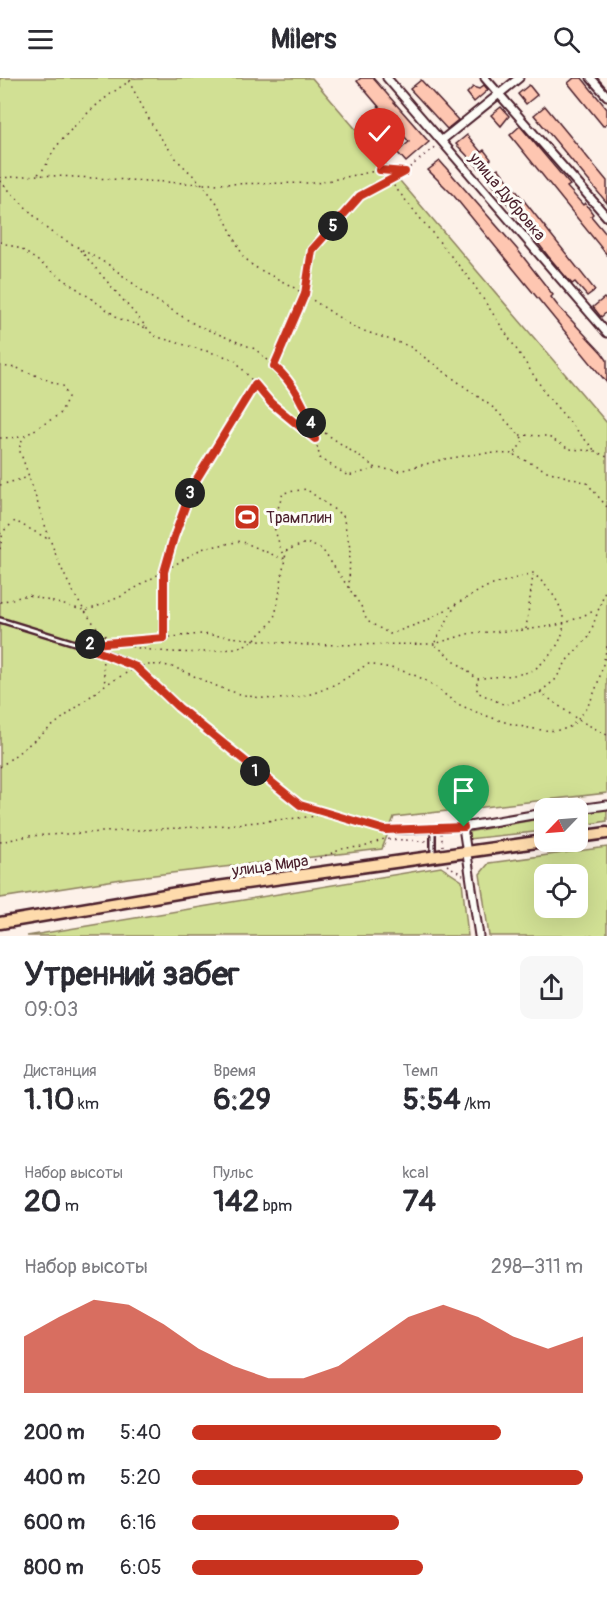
<!DOCTYPE html>
<html lang="ru">
<meta charset="utf-8">
<style>
:root{--surface:#fff;--page:#f7f7f7;--text:#2b2b33;--muted:#7c7c81;--accent:#c8321e}
body{margin:0;font-family:Pangolin,sans-serif;background:var(--page);color:var(--text);height:100vh;display:flex;flex-direction:column;font-size:22px;white-space:nowrap}
*{box-sizing:border-box;margin:0}
p{font-size:20px;color:var(--muted)}
.icon{flex:none;width:33px;height:33px;fill:none;stroke:currentColor;stroke-width:2;stroke-linecap:round;stroke-linejoin:round}
.map{position:relative;height:858px;overflow:hidden}
.side{display:flex;flex-direction:column;background:var(--surface);flex:1}
.side>*{flex:none}
.needle{width:39px;rotate:245deg}
.buttons{position:absolute;left:534px;top:720px;display:grid;gap:12px}
.buttons a{display:grid;place-items:center;width:54px;height:54px;border-radius:12px;background:var(--surface);box-shadow:0 6px 24px #0002;font-size:30px}
.pin{position:absolute;display:grid;place-items:center;width:51px;height:51px;color:#fff;margin:-62px -26px;border-radius:50% 50% 50% 0;rotate:-45deg;box-shadow:0 0 6px #0007}
.pin .icon{rotate:45deg}
.km{position:absolute;width:30px;height:30px;margin:-15px;border-radius:50%;background:#222;color:#fff;font-size:16px;line-height:30px;text-align:center}
.round{display:grid;place-items:center;flex:none;width:63px;height:63px;border-radius:12px;background:var(--page)}
.overview{display:flex;align-items:center;justify-content:space-between;height:102px;padding:0 24px}
h1{font-size:33px;font-weight:700;line-height:45px}
.stats{display:grid;grid-template-columns:repeat(3,1fr);gap:9px;height:102px;padding:6px 24px}
.stats div{display:grid;align-content:center}
.stats b{font-size:30px;font-weight:700}
.stats small{font-size:16px;font-weight:400}
.stats p{font-size:16px}
.chart{height:168px;padding:12px 24px}
.chart p{display:flex;justify-content:space-between}
.chart svg{width:100%;height:108px;margin-top:6px;fill:var(--accent);opacity:.7}
ul{padding:0 24px;list-style:none;font-size:20px}
li{display:grid;grid-template-columns:96px 72px 1fr;align-items:center;height:45px}
li i{height:15px;border-radius:8px;background:var(--accent)}
header{display:flex;justify-content:space-between;align-items:center;height:78px;padding:0 24px;background:var(--surface);font-size:27px;font-weight:700}
.map>svg:first-child{display:block}
.green{fill:#d1e094;stroke:#8e8060;stroke-width:1.5;fill-rule:evenodd}
.building{fill:#fec6b1;stroke:#4a1f2b;stroke-width:1.5}
.lines{fill:none;stroke-linecap:round;stroke-linejoin:round}
.lane-casing{stroke:#4a1f2b;stroke-width:8}
.street-casing{stroke:#4a1f2b;stroke-width:11}
.primary-casing{stroke:#4a1f2b;stroke-width:15}
.path{stroke:#4a1f2b;stroke-width:1.5;stroke-dasharray:1.5 4.5;stroke-linecap:butt}
.lane{stroke:#fdfcf7;stroke-width:3}
.street{stroke:#fdfcf7;stroke-width:7}
.primary{stroke:#fedbac;stroke-width:10}
.route-casing{stroke:#fff;stroke-width:12}
.route{stroke:#c8321e;stroke-width:8}
.labels{text-anchor:middle;stroke-width:6;stroke-linejoin:round;paint-order:stroke}
.street-label{font-size:16px;fill:#4a1f2b;stroke:#fdfcf7}
.poi-label{font-size:16px;fill:#4a1f2b;stroke:#fdfcf7;text-anchor:start}
</style>
<header><svg class="icon" aria-label="menu" viewBox="0 0 24 24"><path d="M4 6h16M4 12h16M4 18h16"/></svg>Milers<svg class="icon" aria-label="search" viewBox="0 0 24 24"><circle cx="10" cy="10" r="6"/><path d="M15 15l6 6"/></svg></header>
<div class="map">
<svg width="607" height="858" viewBox="0 0 607 858">
<rect width="100%" height="100%" fill="#fdf1e9"/>
<filter id="ink" filterUnits="userSpaceOnUse"><feTurbulence type="fractalNoise" baseFrequency=".0167" numOctaves="2"/><feDisplacementMap in="SourceGraphic" scale="12" xChannelSelector="R" yChannelSelector="G"/><feConvolveMatrix kernelMatrix="1 2 1 2 8 2 1 2 1" color-interpolation-filters="sRGB"/></filter>
<g filter="url(#ink)">
<g class="green">
<polygon points="0,0 312,0 607,345 607,715 394,739 382,771 128,800 0,820"/>
<polygon points="607,731 607,743 578,748 578,734"/>
<polygon points="544,740 544,753 468,761 468,754"/>
<path d="M607 769V858H489L480 796 489 785ZM544 796H578V830H544Z"/>
<polygon points="441,789 462,803 468,858 27,858"/>
</g>
<g class="building">
<polygon points="361,0 373,0 429,64 406,84 397,74 409,64 357,3"/>
<polygon points="574,0 582,0 607,31 607,45 603,48 568,5"/>
<polygon points="421,2 458,42 447,51 410,11"/>
<polygon points="484,7 488,12 474,24 467,15 473,9 479,11"/>
<polygon points="529,7 537,17 526,26 518,16"/>
<polygon points="545,28 607,103 607,125 534,37"/>
<polygon points="501,29 509,38 501,48 491,37"/>
<polygon points="520,48 570,107 567,109 583,127 585,125 593,136 591,138 607,157 607,177 510,57"/>
<polygon points="467,57 481,74 484,72 491,81 479,90 456,66"/>
<polygon points="440,83 517,171 553,217 551,219 558,228 602,275 607,282 607,305 454,118 428,92"/>
<polygon points="498,90 595,212 587,218 575,204 572,206 548,178 487,99"/>
<polygon points="604,220 607,223 607,234 601,239 593,229"/>
</g>
<g class="lines">
<g class="lane-casing">
<g id="lane">
<polyline points="0,542 101,573 136,589 178,629 299,727 385,752 406,753 463,749"/>
<polyline points="433,777 433,752"/>
</g>
</g>
<g class="street-casing">
<g id="street">
<polyline points="387,0 607,255"/>
<polyline points="485,0 607,139"/>
<polyline points="591,0 607,18"/>
<polyline points="442,62 519,0"/>
<polyline points="578,731 607,727"/>
<polyline points="479,858 463,749 544,735"/>
</g>
</g>
<g class="primary-casing">
<g id="primary">
<polyline points="578,759 607,755"/>
<polyline points="0,845 189,813 544,763"/>
</g>
</g>
<g class="path">
<path d="M38 96C48 89 49 78 56 69 79 41 104 18 135 0"/>
<polyline points="0,100 38,97 202,106 317,105 380,92 405,94"/>
<polyline points="0,103 49,153 109,187 152,220 196,247 255,271 286,298 312,346 376,390 399,393 445,381 483,375 514,376 524,362 495,331 409,268 355,250 293,209 253,188 243,178 217,125 202,106 178,83 155,52 127,0"/>
<polyline points="390,103 472,204 548,319 595,373"/>
<polyline points="0,164 21,171 120,241 146,250"/>
<polyline points="80,172 154,258 234,281 271,325 315,361"/>
<polyline points="274,287 305,216 312,172 360,118 398,99 436,68"/>
<path d="M0 288 17 290 63 308 68 319 60 336 23 359 19 371C43 433 55 501 100 553 121 578 221 580 249 565 256 561 267 550 272 543 279 534 282 488 287 472L306 465 322 471 361 528 367 543 390 556 426 543 486 509 533 495C559 519 578 546 549 578 544 583 535 593 528 594 512 599 493 598 477 601V614L505 627 540 614 555 602 568 581 589 559 607 507"/>
<polyline points="311,345 320,380 348,398 375,391"/>
<polyline points="520,357 547,358 569,371 595,373 607,379"/>
<polyline points="0,360 22,359"/>
<polyline points="514,377 547,393 587,405 607,429"/>
<polyline points="0,407 29,399"/>
<polyline points="0,456 15,443 50,462"/>
<polyline points="0,471 3,454"/>
<polyline points="284,481 273,446 283,415 306,411 343,438 350,470 349,510"/>
<polyline points="0,524 28,517 86,533 122,518 201,471 241,463 283,481"/>
<polyline points="456,526 434,566 476,600"/>
<polyline points="526,551 533,497"/>
<path d="M164 559C165 539 162 512 165 494 172 428 221 361 254 306"/>
<polyline points="98,566 202,556 305,567 434,566 471,555 526,552 563,546 594,533"/>
<polyline points="102,578 105,606"/>
<path d="M142 588C170 583 181 593 207 604 267 631 314 626 367 586 388 589 410 593 428 604 439 610 447 620 458 626 480 637 552 664 572 647 595 627 601 596 607 568"/>
<polyline points="540,614 577,641 607,657"/>
<polyline points="0,689 105,607 132,592"/>
<polyline points="441,755 443,768"/>
<polyline points="0,764 28,758 216,748 317,738"/>
<polyline points="314,782 345,770 364,769 384,761 426,763"/>
<polyline points="447,787 463,797"/>
</g>
<use href="#lane" class="lane"/>
<use href="#street" class="street"/>
<use href="#primary" class="primary"/>
</g>
</g>
<g class="lines" filter="url(#ink)">
<g class="route-casing">
<path id="route" d="M380 92 405 94 360 118 312 172 305 216 274 288C295 306 308 334 315 361L271 325 255 306 193 407 174 459 164 494V560L82 567 136 589 178 629 300 727 385 752 464 749"/>
</g>
<use href="#route" class="route"/>
</g>
<defs>
<g id="stadium-square" transform="scale(1.35)"><rect x="-9" y="-9" width="18" height="18" rx="4" fill="#c8321e" stroke="#fdfcf7"/><path d="M0-5a6.5 5 0 1 0 0 10a6.5 5 0 1 0 0-10ZM-3.5-1.8h7v3.6h-7Z" fill="#fff"/></g>
</defs>
<g fill-rule="evenodd">
<use href="#stadium-square" x="247" y="439"/>
</g>
<g class="labels">
<g class="street-label">
<text transform="translate(508 118) rotate(50)" y="6">улица Дубровка</text>
<text transform="translate(270 787) rotate(-8)" y="6">улица Мира</text>
</g>
<g class="poi-label">
<text x="266" y="445">Трамплин</text>
</g>
</g>
</svg>
<div class="buttons">
<a><svg class="needle" viewBox="-14 -14 28 28"><path d="M0-13l5 13h-10z" fill="#e53935"/><path d="M0 13l5-13h-10z" fill="#7c7c81"/></svg></a>
<a><svg class="icon" aria-label="locate" viewBox="0 0 24 24"><circle cx="12" cy="12" r="6"/><path d="M12 2v4M12 18v4M2 12h4M18 12h4"/></svg></a>
</div>
<div class="pin" style="left:464px;top:749px;background:#1e9e55"><svg class="icon" aria-label="arrive" viewBox="0 0 24 24"><path d="M6 21V4h12l-3 4 3 4H6"/></svg></div>
<div class="pin" style="left:380px;top:92px;background:#d93025"><svg class="icon" aria-label="check" viewBox="0 0 24 24"><path d="M5 12l5 5 9-10"/></svg></div>
<b class="km" style="left:255px;top:693px">1</b>
<b class="km" style="left:90px;top:566px">2</b>
<b class="km" style="left:190px;top:415px">3</b>
<b class="km" style="left:311px;top:345px">4</b>
<b class="km" style="left:333px;top:148px">5</b>
</div>
<section class="side">
<div class="overview"><div><h1>Утренний забег</h1><p>09:03</p></div><a class="round"><svg class="icon" aria-label="share" viewBox="0 0 24 24"><path d="M12 15V3M7 8l5-5 5 5M5 13v7h14v-7"/></svg></a></div>
<div class="stats">
<div><p>Дистанция</p><b>1.10<small> km</small></b></div>
<div><p>Время</p><b>6:29</b></div>
<div><p>Темп</p><b>5:54<small> /km</small></b></div>
</div>
<div class="stats">
<div><p>Набор высоты</p><b>20<small> m</small></b></div>
<div><p>Пульс</p><b>142<small> bpm</small></b></div>
<div><p>kcal</p><b>74</b></div>
</div>
<div class="chart"><p><span>Набор высоты</span>298–311 m</p>
<svg viewBox="0 0 160 44" preserveAspectRatio="none"><path d="M0 44V21L10 13L20 6L30 8L40 16L50 26L60 33L70 38L80 38L90 33L100 23L110 13L120 8L130 13L140 21L150 26L160 21V44z"/></svg>
</div>
<ul>
<li><b>200 m</b>5:40<i style="width:79%"></i></li>
<li><b>400 m</b>5:20<i style="width:100%"></i></li>
<li><b>600 m</b>6:16<i style="width:53%"></i></li>
<li><b>800 m</b>6:05<i style="width:59%"></i></li>
</ul>
</section>
